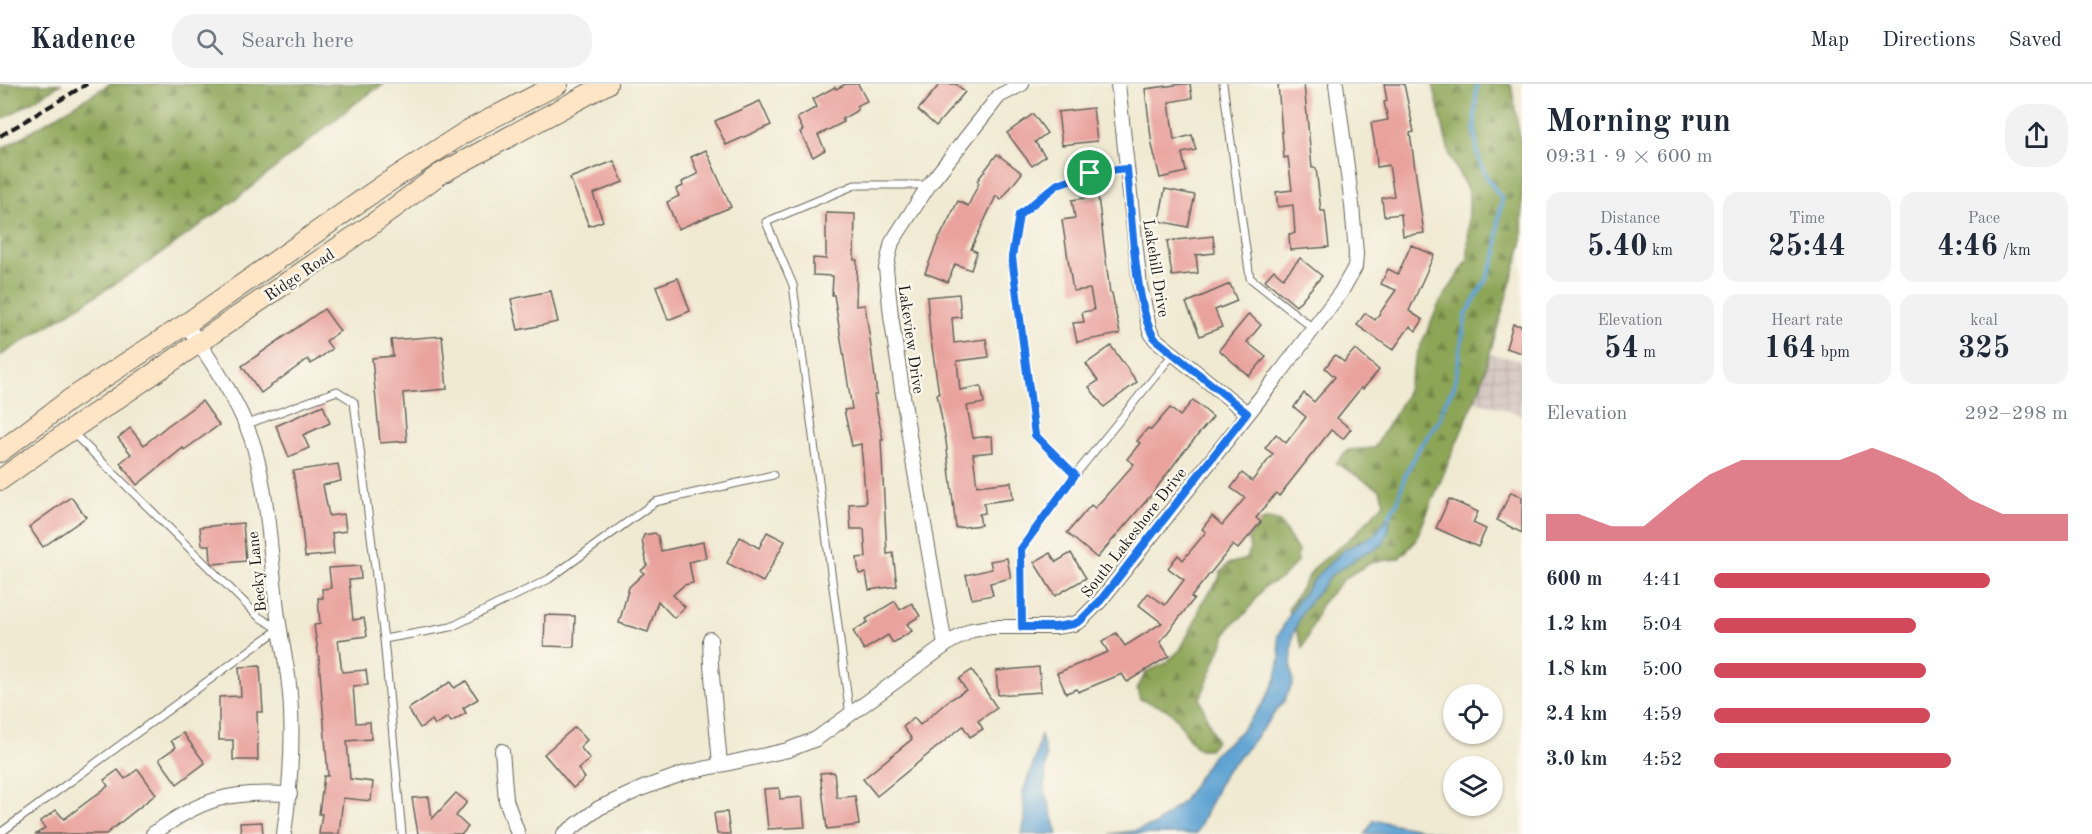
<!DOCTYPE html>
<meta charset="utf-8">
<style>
:root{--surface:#fff;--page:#f2f2f3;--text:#1f2937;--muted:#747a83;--line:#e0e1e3;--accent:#d1495b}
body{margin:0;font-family:"Old Standard TT",serif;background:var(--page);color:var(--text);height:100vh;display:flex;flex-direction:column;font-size:22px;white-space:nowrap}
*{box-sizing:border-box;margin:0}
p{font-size:20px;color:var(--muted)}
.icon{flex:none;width:33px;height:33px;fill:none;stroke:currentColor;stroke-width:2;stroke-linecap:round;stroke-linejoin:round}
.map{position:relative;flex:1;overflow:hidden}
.drawer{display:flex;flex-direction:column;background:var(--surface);width:570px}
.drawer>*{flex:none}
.buttons{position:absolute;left:1443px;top:600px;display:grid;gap:12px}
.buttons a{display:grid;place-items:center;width:60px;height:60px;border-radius:50%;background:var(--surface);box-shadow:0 2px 4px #0004;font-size:30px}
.pin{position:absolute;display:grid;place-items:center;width:51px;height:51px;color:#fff;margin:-26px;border:3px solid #fff;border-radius:50%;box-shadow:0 2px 6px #0007}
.round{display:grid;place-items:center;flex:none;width:63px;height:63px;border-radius:24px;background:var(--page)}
.headline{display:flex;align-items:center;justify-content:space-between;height:102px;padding:0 24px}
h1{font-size:33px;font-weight:700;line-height:45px}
.figures{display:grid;grid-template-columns:repeat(3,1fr);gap:9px;height:102px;padding:6px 24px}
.figures div{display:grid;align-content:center;border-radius:15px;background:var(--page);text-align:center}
.figures b{font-size:30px;font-weight:700}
.figures small{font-size:16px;font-weight:400}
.figures p{font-size:16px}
.chart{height:168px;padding:12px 24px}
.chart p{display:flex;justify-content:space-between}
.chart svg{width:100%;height:108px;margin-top:6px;fill:var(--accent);opacity:.7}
ul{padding:0 24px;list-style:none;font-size:20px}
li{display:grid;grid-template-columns:96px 72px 1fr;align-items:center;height:45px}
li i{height:15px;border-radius:8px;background:var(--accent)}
header{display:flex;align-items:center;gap:36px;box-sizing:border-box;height:84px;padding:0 30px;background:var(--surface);border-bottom:2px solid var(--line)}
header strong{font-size:28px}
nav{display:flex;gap:33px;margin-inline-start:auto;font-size:21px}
.search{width:420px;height:54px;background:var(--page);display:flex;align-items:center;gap:15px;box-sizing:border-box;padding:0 21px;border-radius:24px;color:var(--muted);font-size:22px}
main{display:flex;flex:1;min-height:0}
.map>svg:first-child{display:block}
.industrial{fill:url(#industrial-grid)}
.forest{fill:url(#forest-firs);stroke:#546039;stroke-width:1.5}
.water{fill:#5ea3d3;stroke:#3d6078;stroke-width:1.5}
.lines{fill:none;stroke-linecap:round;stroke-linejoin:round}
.stream{stroke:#5ea3d3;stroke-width:4}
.building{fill:#e9a29d}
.lane-casing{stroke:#66645c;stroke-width:9}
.street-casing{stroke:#66645c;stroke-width:16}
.secondary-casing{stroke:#66645c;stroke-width:22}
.lane{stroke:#fff;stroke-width:7}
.street{stroke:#fff;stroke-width:14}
.secondary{stroke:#fde5c5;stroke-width:20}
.rail{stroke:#1c1c1c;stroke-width:4;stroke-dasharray:9 4.5;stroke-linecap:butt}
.route-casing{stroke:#fff;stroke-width:12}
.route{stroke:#1a73e8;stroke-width:8}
.labels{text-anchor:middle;stroke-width:5;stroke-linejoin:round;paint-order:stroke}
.street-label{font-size:16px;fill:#1c1c1c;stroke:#fbf7ec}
</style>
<header>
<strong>Kadence</strong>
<div class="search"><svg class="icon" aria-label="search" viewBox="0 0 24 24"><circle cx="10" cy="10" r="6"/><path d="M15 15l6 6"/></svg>Search here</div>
<nav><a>Map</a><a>Directions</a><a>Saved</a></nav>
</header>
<main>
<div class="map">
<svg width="1522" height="750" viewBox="0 0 1522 750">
<defs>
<pattern id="industrial-grid" width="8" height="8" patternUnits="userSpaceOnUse" patternTransform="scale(1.5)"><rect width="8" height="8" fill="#cfc0bb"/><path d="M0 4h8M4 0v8" fill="none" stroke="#b1a4a0"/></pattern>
<pattern id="forest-firs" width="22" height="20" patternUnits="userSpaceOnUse" patternTransform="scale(1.5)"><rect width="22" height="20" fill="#8ca556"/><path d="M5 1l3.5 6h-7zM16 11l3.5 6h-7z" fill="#728646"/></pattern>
</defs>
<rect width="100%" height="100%" fill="#fbf7ec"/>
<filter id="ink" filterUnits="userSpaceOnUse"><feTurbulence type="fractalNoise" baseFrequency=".0167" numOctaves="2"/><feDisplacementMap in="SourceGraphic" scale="12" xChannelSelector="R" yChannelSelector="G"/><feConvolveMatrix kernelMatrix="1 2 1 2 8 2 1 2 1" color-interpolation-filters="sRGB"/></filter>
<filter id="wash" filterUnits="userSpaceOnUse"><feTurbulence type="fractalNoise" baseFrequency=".008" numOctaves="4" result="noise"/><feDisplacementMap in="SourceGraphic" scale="24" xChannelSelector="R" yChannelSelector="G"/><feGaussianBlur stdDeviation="1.35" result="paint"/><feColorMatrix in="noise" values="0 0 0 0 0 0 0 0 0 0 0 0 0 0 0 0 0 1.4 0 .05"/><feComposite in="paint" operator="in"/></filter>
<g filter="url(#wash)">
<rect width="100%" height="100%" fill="#f0ead2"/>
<polygon class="industrial" points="1483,268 1522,277 1522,331 1467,314"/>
<g class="forest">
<polygon points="0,0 61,0 0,37"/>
<polygon points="110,0 384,0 356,19 235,116 148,179 0,272 0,66"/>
<polygon points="1433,0 1511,0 1522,67 1522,160 1480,303 1415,458 1398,475 1372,478 1345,494 1322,519 1303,564 1288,525 1314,484 1355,450 1384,419 1380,406 1336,379 1348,366 1374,364 1405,313 1417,270 1439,220 1468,176 1469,109 1450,73"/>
<path d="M1269 435 1280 438 1298 467 1297 478 1282 494 1264 503 1247 528 1231 542 1226 551 1200 615 1216 657 1209 665H1198C1186 655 1182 638 1170 628 1162 621 1149 620 1140 615L1137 605 1146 588 1164 580 1180 566 1198 531 1200 521 1218 497 1221 488 1228 480 1247 475 1250 465 1248 455 1259 438Z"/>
</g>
<g class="water">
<polygon points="1390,430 1389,445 1383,461 1365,469 1331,491 1301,530 1293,551 1291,583 1293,599 1284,617 1249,662 1225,688 1196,750 1110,750 1133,747 1155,741 1183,717 1213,671 1240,648 1264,618 1276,595 1280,573 1278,552 1296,519 1320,488 1345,465 1374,451"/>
<polygon points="1041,650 1046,672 1045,706 1058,750 1022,750 1025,736 1023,708 1035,675"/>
<polygon points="1374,736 1445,750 1365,750"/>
</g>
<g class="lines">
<path class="stream" d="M1389 432 1397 419 1405 392 1419 364 1440 335 1444 320 1454 303 1466 231 1488 192 1497 169 1498 138 1502 115C1496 106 1488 97 1484 88 1471 63 1475 27 1477 0"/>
</g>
<g id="blocks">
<g class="building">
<polygon points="846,0 858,0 867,17 856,22 858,26 842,35 844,38 818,51 825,66 813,73 800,48 803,46 797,34 817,23 813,15 835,3 836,5"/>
<polygon points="940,0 956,0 965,8 936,42 918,26"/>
<polygon points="1183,0 1190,0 1192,14 1169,18 1174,56 1192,51 1196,66 1182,69 1186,88 1160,94 1152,61 1145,5"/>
<polygon points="1278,0 1304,0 1312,84 1316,84 1321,127 1325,127 1329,163 1290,166 1289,150 1295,149 1293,121 1278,123 1276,108 1292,106 1288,73 1284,74"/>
<polygon points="1384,0 1404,0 1414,48 1410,49 1424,149 1403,152 1401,130 1384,132 1382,114 1394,112 1389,81 1377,83 1376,68 1371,39 1388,36 1384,18 1387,17"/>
<polygon points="760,17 771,41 726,61 715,37"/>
<polygon points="1093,24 1097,57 1062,61 1058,28"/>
<polygon points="1033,30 1047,49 1035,58 1045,72 1032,82 1007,49"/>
<polygon points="706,66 731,123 678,145 667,118 679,112 676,105 683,102 682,98 698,90 691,73"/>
<polygon points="997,70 1022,89 1001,116 996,112 971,165 977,168 971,186 955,180 948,198 925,189 939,153 940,153 958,117 968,122 979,99 977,97"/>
<polygon points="614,77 623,98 593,110 603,137 589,142 570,94"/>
<polygon points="1165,105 1195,111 1188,143 1159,137"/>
<polygon points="1098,112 1110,209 1112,209 1120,250 1077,258 1073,239 1084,238 1082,228 1094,226 1090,205 1073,207 1062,136 1075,134 1072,116"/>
<polygon points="826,129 855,130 854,176 857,176 856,222 865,221 871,263 877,310 874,311 883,356 881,356 887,470 893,469 897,502 869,506 866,489 859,490 857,474 866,473 864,445 851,445 849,420 866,419 861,360 852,362 844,326 852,325 834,211 832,211 833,192 813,191 813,174 826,175"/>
<polygon points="1213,152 1215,169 1196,171 1198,189 1172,192 1167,157"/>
<polygon points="1411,161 1434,171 1409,227 1423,236 1416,247 1410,242 1393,266 1357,241 1365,229 1375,236 1396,206 1381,200 1388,185 1398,190"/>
<polygon points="1300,174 1322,192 1296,222 1265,196 1274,186 1283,194"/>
<polygon points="678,194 690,227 668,236 656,202"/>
<polygon points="1230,200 1237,217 1215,226 1222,243 1200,252 1186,219"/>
<polygon points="551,207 558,238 518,246 511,215"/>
<polygon points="959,210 961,233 952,234 954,259 986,255 989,273 957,277 960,306 981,302 984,319 967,322 973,354 992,352 993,368 973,370 977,402 1011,398 1013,415 984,419 985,429 979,430 981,441 956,444 946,357 937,310 939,310 930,250 927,213"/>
<polygon points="324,225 340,247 326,257 332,265 311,280 308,275 261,309 242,282"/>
<polygon points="1249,230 1261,241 1247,258 1266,273 1249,292 1219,266"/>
<polygon points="1513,240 1522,242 1522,269 1506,264"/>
<polygon points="442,252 447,305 403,309 407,357 380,359 372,274 393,272 391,256"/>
<polygon points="1111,262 1137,298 1104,323 1089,303 1098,297 1086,280"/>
<polygon points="1355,265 1379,286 1363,305 1361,304 1337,334 1351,345 1343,355 1331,346 1279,412 1276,409 1256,434 1261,438 1238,465 1233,461 1191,513 1194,515 1160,558 1169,572 1127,598 1122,590 1078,608 1077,605 1066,609 1057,589 1108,568 1102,558 1116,549 1125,562 1162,539 1139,521 1148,509 1165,521 1184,496 1168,484 1178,471 1183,476 1206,448 1202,445 1212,432 1222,441 1245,414 1231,404 1242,389 1252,397 1273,370 1265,364 1276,350 1286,359 1306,333 1294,323 1304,309 1314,318 1335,293 1325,284 1335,271 1344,278"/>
<polygon points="1193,316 1213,333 1181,371 1153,409 1097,474 1067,449 1091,421 1095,424 1134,380 1127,375 1140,359 1137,357 1148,344 1151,346 1170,324 1180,332"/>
<polygon points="202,317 219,341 184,366 183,364 137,401 120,379 131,370 118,354 130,344 144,361 167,342"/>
<polygon points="323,321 330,339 303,351 309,364 289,373 276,342"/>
<polygon points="338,380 341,397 323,401 329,432 344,430 346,447 332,449 334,470 305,473 301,435 293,387"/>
<polygon points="1511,408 1522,413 1522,449 1497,436"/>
<polygon points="71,413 86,433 43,463 29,443"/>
<polygon points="1449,415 1478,428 1473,439 1486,445 1478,463 1436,444"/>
<polygon points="243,439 246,477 213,480 211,478 210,461 202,461 200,443"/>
<polygon points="767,448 785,457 763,498 727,479 740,453 759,464"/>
<polygon points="655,449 658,452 661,467 703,458 706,474 689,478 693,499 684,501 673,511 685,523 674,534 658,517 648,548 619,539 629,503 644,489 641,487 647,481 642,456 644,451"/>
<polygon points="1050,469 1056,478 1071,469 1086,494 1055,512 1034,478"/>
<polygon points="1007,474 1011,494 990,499 993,511 972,515 966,491 992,485 990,477"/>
<polygon points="360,482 361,495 349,496 353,536 364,534 367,552 338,556 342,588 366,586 368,601 353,602 356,639 370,638 371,655 347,657 350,695 373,698 371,717 343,714 339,750 319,750 322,730 319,730 324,692 328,692 319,575 314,541 320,540 318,514 323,514 322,505 331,504 329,484"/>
<polygon points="895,517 900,526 912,519 920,532 907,540 912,547 893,559 888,551 864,566 853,547 868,538 866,535"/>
<polygon points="545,531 575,532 574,563 544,562"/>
<polygon points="260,582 263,628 257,628 258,676 233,676 233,656 219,656 219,613 241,612 239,583"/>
<polygon points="1039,583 1041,608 998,611 996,587"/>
<polygon points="972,586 997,624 978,637 983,645 970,653 963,642 877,712 863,695 912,655 903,643 914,634 920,641 948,617 966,606 959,595"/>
<polygon points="466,597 478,615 463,624 466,629 451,638 448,633 435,641 432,636 420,644 408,625 450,598 454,604"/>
<polygon points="575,643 587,656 580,663 590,675 578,685 585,694 573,704 544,670"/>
<polygon points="183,649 205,679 177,700 159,675 176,663 171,657"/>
<polygon points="138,685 156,710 106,750 36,750 45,744 40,738 56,726 64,735 108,702 104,696 118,686 125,695"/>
<polygon points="834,688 837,714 855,712 859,741 827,745 820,689"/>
<polygon points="779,704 780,715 802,713 805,743 768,745 764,705"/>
<polygon points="456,709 467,718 456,732 468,743 462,750 418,750 412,714 429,713 432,735"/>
<polygon points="727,728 730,750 717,750 714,729"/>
<polygon points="262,738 263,750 241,750 240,739"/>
</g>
</g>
</g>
<g filter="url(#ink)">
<use href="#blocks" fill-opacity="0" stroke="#66645c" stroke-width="1.5"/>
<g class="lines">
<g class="lane-casing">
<g id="lane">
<polyline points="1223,0 1250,194 1314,245"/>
<polyline points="245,341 337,307 354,318 384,555 402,750"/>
<polyline points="1075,391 1035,351 1012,173 1019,131 1058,100 1090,89 1127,85"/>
<polyline points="1022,543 1021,465 1075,391 1174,269"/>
<polyline points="384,555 451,543 549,495 655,418 773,391"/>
<polyline points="850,632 793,201 766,138 855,101 928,101"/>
<polyline points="0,749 279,545 259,533 72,348"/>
</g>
</g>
<g class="street-casing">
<g id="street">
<polyline points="1118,0 1140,202 1150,247 1155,255 1247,329"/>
<path d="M186 240C210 275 242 322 254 363 268 412 270 465 276 516 278 541 284 566 288 592 295 644 291 698 284 750"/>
<polyline points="710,555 711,581 720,680"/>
<polyline points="945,561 912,371 891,232 886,184 892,158 929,101 999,12 1022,0"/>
<polyline points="502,667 506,716 518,750"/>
<path d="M153 750C202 714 229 707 290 710"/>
<polyline points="564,750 599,724 643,704 685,689 788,666 816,655 950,558 972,546 991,543 1055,543 1074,540 1080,537 1100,517 1280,289 1341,208 1355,183 1356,170 1352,121 1336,0"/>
</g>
</g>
<g class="secondary-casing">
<g id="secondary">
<polyline points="0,368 69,316 186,240 382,102 467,47 558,0"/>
<polyline points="0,396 52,359 371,141 440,90 607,0"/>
</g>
</g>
<use href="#lane" class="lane"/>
<use href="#street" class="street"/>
<use href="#secondary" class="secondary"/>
<polyline class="rail" points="0,52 87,0"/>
</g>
</g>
<g class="lines" filter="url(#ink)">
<g class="route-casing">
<path id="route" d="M1127 85C1131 123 1135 227 1155 255L1247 329 1100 517 1080 537 1074 540 1055 543H1022L1021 465 1075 391 1035 351 1012 173 1019 131 1058 100 1090 89Z"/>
</g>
<use href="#route" class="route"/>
</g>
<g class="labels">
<g class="street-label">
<text transform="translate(1157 184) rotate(81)" y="6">Lakehill Drive</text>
<text transform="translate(299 190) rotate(-34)" y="6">Ridge Road</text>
<text transform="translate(912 255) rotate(82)" y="6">Lakeview Drive</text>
<text transform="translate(1133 448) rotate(-52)" y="6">South Lakeshore Drive</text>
<text transform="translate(256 488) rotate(-96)" y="6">Becky Lane</text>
</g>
</g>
</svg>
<div class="buttons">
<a><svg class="icon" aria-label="locate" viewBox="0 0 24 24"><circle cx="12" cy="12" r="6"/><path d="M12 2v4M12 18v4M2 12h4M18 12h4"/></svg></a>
<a><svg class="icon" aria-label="layers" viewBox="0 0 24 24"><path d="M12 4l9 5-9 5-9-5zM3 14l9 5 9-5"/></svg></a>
</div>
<div class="pin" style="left:1090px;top:89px;background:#1e9e55"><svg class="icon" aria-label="arrive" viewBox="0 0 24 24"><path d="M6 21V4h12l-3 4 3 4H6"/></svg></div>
</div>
<section class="drawer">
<div class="headline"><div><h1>Morning run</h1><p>09:31 · 9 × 600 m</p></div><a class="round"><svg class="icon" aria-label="share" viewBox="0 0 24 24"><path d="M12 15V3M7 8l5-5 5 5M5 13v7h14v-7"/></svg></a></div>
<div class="figures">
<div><p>Distance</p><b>5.40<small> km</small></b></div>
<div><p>Time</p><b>25:44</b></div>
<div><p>Pace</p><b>4:46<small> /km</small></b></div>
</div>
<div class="figures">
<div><p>Elevation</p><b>54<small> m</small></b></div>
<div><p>Heart rate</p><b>164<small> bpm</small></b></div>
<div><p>kcal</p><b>325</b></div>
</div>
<div class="chart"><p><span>Elevation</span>292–298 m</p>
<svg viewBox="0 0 160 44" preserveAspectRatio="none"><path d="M0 44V33L10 33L20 38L30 38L40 27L50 17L60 11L70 11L80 11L90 11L100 6L110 11L120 17L130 27L140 33L150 33L160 33V44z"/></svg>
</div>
<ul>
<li><b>600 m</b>4:41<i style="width:78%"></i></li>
<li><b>1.2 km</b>5:04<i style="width:57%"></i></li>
<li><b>1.8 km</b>5:00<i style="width:60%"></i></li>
<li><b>2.4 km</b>4:59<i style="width:61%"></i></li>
<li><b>3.0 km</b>4:52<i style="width:67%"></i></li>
</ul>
</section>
</main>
